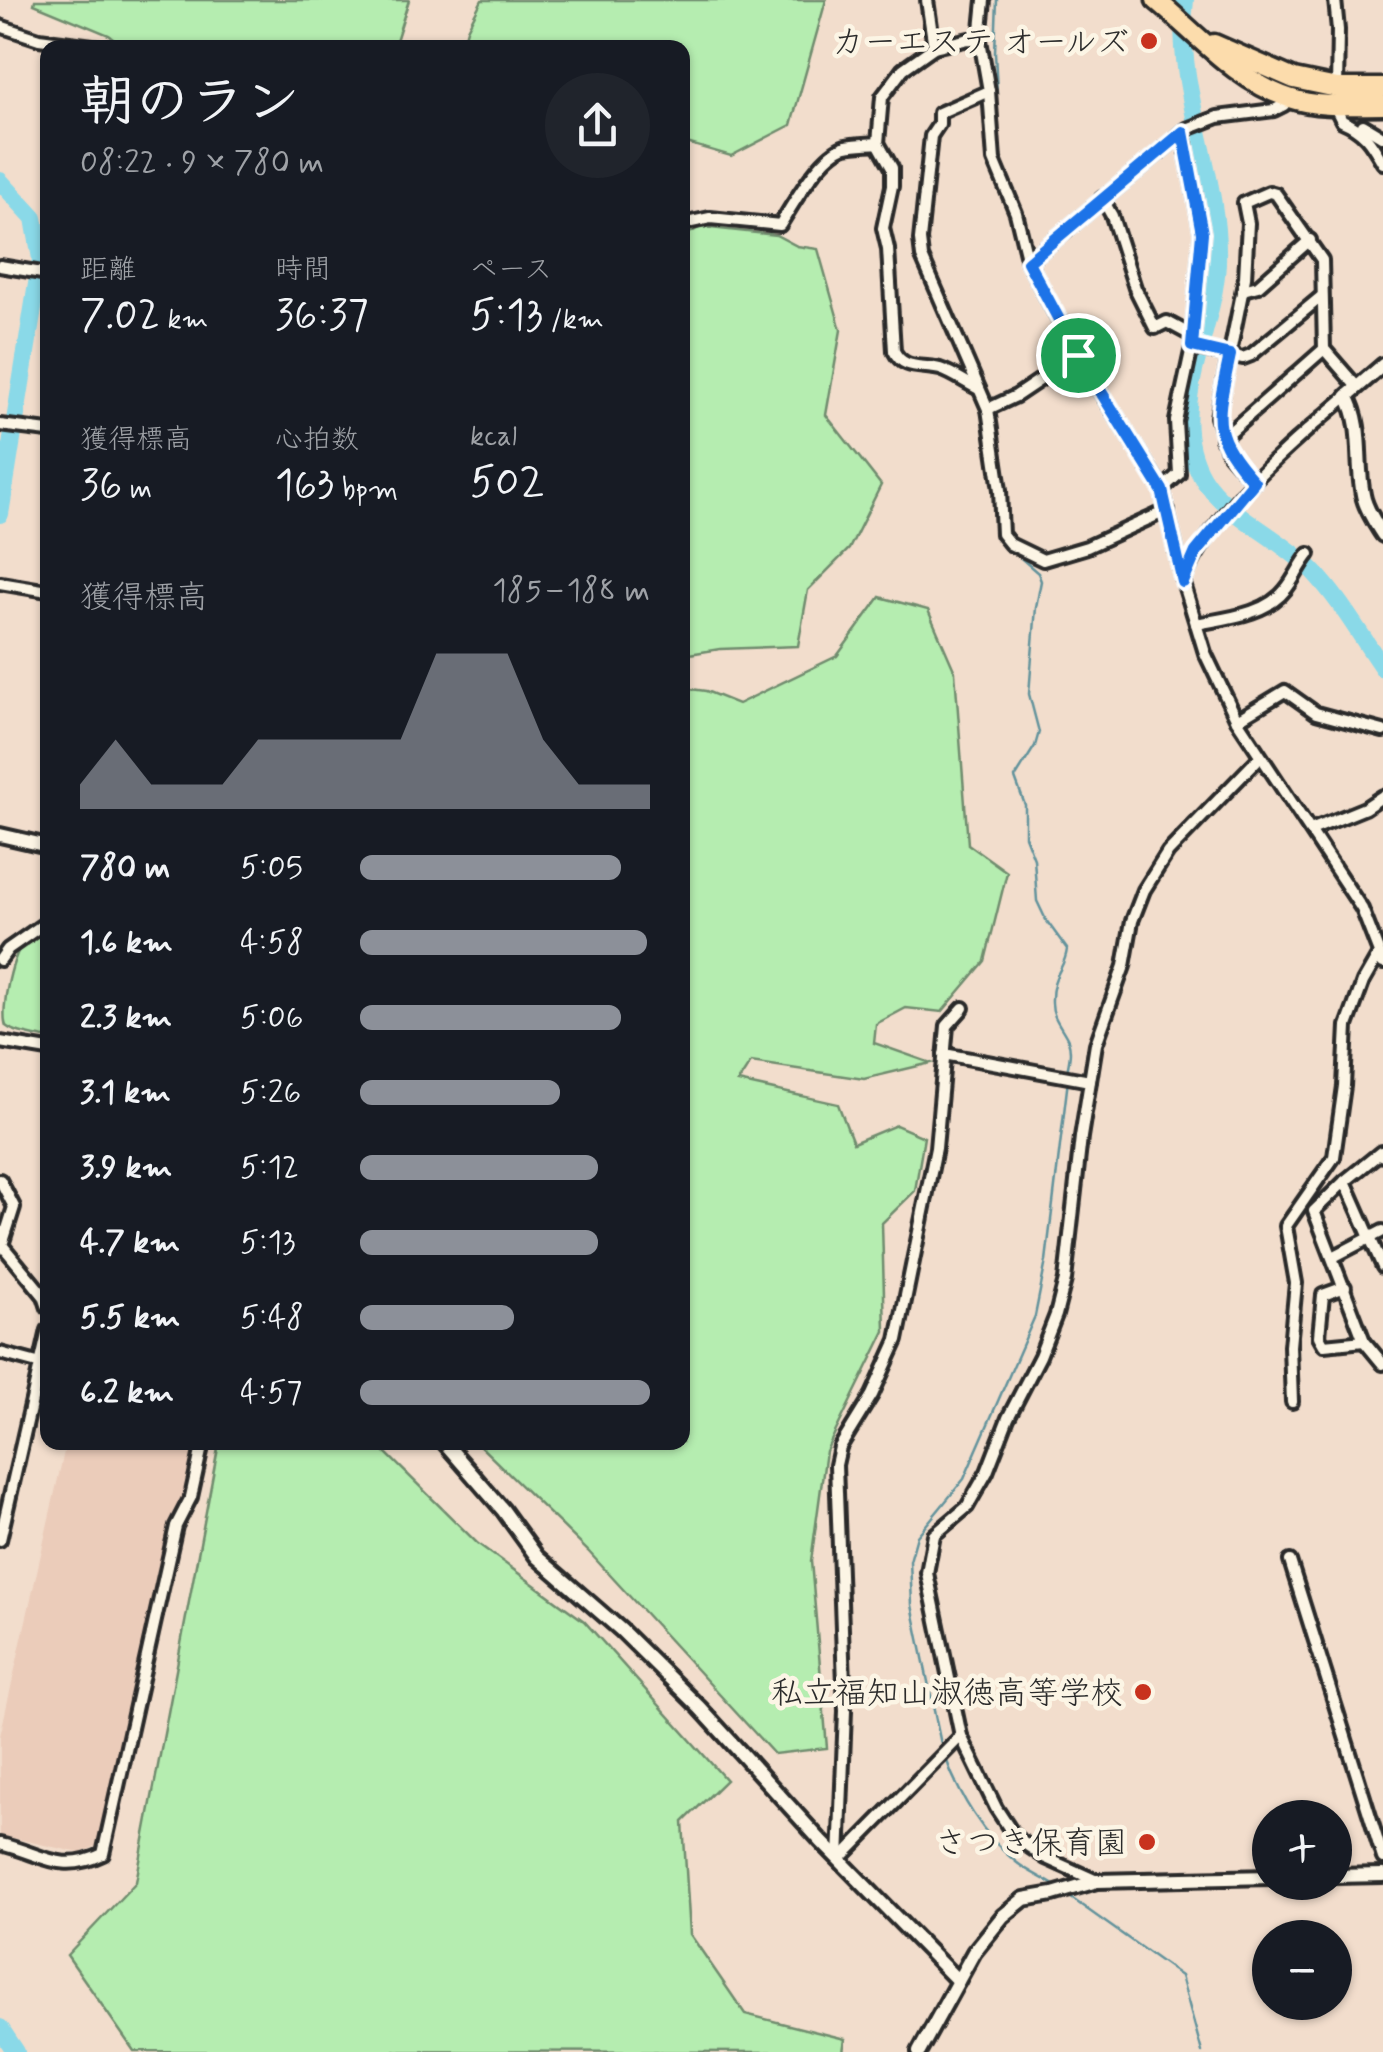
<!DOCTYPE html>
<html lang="ja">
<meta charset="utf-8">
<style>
:root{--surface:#171b24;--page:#20242c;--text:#f1f3f6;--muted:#9ea1a6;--accent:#8c9099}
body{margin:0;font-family:Mynerve,"Klee One",sans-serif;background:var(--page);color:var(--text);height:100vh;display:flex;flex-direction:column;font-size:38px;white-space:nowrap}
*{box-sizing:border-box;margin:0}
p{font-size:32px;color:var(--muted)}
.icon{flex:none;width:55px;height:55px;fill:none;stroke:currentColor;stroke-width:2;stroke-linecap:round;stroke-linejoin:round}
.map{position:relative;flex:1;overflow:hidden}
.drawer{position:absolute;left:40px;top:40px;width:650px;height:1410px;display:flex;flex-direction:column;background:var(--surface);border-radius:20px;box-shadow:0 2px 8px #0004}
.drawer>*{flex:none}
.tools{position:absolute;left:1252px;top:1800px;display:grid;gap:20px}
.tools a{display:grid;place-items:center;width:100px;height:100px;border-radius:50%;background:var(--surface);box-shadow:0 2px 8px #0004;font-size:50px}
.pin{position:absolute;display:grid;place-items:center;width:85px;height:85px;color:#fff;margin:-42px;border:5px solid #fff;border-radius:50%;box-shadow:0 2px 10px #0007}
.round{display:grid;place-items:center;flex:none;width:105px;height:105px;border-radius:52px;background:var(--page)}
.headline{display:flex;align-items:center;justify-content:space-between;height:170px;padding:0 40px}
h1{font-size:55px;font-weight:600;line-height:75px}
.metrics{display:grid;grid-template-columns:repeat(3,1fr);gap:15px;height:170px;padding:10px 40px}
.metrics div{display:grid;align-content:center}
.metrics b{font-size:42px;font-weight:600}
.metrics small{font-size:28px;font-weight:400}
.metrics p{font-size:28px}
.chart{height:280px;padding:20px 40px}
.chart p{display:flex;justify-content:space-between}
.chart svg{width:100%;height:180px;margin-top:10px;fill:var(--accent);opacity:.7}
ul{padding:0 40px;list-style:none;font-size:32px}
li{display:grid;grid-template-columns:160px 120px 1fr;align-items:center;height:75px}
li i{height:25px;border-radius:12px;background:var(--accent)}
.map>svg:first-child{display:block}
.built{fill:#ebccba}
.green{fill:#b5edb0;stroke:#708c6e;stroke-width:2.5}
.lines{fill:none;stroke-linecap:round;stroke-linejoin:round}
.stream{stroke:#64939c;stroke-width:2.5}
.river{stroke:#8ad9e8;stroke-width:18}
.minor-casing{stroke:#2b2b2b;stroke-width:18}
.tertiary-casing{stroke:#2b2b2b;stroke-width:20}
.trunk-casing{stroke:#2b2b2b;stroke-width:25}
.minor{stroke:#fcf5e5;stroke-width:10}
.tertiary{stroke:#fcf5e5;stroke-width:12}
.trunk{stroke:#fcdcac;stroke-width:18}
.route-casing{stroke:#fff;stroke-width:20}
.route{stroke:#1a73e8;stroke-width:12}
.poi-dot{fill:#c8321e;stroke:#fcf5e5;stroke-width:4}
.labels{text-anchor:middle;stroke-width:9;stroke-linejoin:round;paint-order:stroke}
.poi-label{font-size:32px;fill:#2b2b2b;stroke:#fcf5e5;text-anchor:end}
</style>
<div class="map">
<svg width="1383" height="2052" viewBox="0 0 1383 2052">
<rect width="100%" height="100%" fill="#f2ddcc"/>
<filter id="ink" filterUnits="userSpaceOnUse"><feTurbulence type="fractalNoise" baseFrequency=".01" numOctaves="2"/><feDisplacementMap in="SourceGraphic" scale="20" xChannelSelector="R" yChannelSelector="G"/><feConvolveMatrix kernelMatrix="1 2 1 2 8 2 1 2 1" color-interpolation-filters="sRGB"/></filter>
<g filter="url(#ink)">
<polygon class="built" points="66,1443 200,1443 101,1844 80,1853 0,1835 0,1736"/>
<g class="green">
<polygon points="35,0 409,0 394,47 127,48 109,35 34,4"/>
<polygon points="482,0 826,0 791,125 731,156 683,142 682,48 462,47 467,29"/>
<polygon points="701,227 776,235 797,246 818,249 841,330 826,415 881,485 849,549 808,590 798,646 720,649 683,655 682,237"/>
<polygon points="880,597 928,610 955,672 968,844 1007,872 985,961 942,1012 906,1008 876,1024 874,1043 931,1063 864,1079 751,1062 738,1082 838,1104 853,1143 896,1125 924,1137 915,1191 882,1223 885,1331 826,1451 811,1561 827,1748 774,1754 588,1551 477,1443 682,1442 683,688 706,691 738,704 837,656"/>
<path d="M47 924V1036L44 1038C33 1035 14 1033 6 1026 0 1010 12 952 27 938 33 932 41 928 47 924Z"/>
<polygon points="219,1443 376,1443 477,1543 584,1621 726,1780 683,1822 690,1934 745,2014 845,2039 843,2052 134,2051 67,1955 136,1882"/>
</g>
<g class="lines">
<g class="stream">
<polyline points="994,95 997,93 995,52 997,0"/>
<polyline points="944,118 987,99"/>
<polyline points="935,299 919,266 914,242 925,137 936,121"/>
<polyline points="978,398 986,429"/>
<path d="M988 446 999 539 1038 573 1041 581 1036 607 1029 694 1039 732 1035 746 1015 778 1025 805V836L1034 859 1037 901 1046 920 1067 949C1065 970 1051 973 1052 1003 1052 1018 1062 1027 1068 1040 1072 1051 1069 1061 1067 1072"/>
<polyline points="942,1749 912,1605 910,1561 917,1536 964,1479 1035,1316 1046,1261 1068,1080"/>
<path d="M945 1756C958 1794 984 1837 1016 1862 1028 1872 1044 1878 1057 1887"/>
<polyline points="1067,1895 1181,1976 1202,2052"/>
</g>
<g class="river">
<path d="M1185 0C1174 89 1220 174 1217 263 1214 334 1163 411 1202 477 1224 514 1281 538 1312 570 1340 599 1360 635 1383 668"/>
<polyline points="0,181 34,218 41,259 0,514"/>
<polyline points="0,2028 16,2052"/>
</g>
<g class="minor-casing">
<g id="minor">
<polyline points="927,0 934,47"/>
<polyline points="984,0 980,40 989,91 994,160 1016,213 1028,262 1077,355 1162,489 1183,581"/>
<polyline points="1335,0 1338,30 1337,89"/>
<polyline points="0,26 39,39 108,48"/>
<polyline points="989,91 939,113 939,124 931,136 920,240 922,257 988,409 1000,490 1002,534 1010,544 1043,560 1087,547 1168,510"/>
<path d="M1334 105 1342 121C1364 130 1371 142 1383 163"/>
<polyline points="1363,125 1383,137"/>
<polyline points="1102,198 1112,216 1135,288 1155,328 1167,322 1191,335"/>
<path d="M682 224 710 218 780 225C793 204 821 153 846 146 856 144 868 144 878 143"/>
<polyline points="1028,262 1187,129 1218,117 1274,110 1284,105 1287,97"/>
<polyline points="0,266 48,274"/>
<polyline points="1243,290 1258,286 1310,240"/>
<polyline points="1192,347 1243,358 1251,355 1322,296"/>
<path d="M979 389C966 383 953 373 940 369 922 364 904 371 894 351L888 249 883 228 892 186V168L878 143 882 97 903 69 934 47 969 39 980 40"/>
<path d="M1347 396C1285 449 1217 506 1183 581L1205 653 1237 720 1362 909 1383 963"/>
<polyline points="988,409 1016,396 1077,355"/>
<polyline points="0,425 48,431"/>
<polyline points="1222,439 1324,349"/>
<polyline points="1254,482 1229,454 1217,417 1245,278 1248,223 1244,203 1269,192 1276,194 1322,260 1324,349 1357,387"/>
<polyline points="1162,489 1179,474 1176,421 1192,347 1202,233 1183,132"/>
<polyline points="0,583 48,591"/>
<path d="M1196 624C1227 618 1266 615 1286 589 1295 578 1300 565 1309 554"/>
<polyline points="1237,720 1285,691 1316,713 1383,731"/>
<polyline points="1311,830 1365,808 1383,796"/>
<polyline points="0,960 8,949 48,921"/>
<polyline points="0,1042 48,1050"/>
<polyline points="944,1054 1090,1081"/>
<polyline points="0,1180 14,1207 2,1245 44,1296 48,1308"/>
<polyline points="1345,1181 1381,1152 1383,1156"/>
<polyline points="1333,1257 1383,1231"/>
<polyline points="1383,1267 1345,1181 1314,1211 1364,1341 1383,1364"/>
<polyline points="1345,1287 1323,1295 1319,1336 1324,1345 1364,1341"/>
<polyline points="0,1353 41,1364"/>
<polyline points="1292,1402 1290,1346 1296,1283 1286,1226 1334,1157 1344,1086 1347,1026 1363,982 1379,954"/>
<polyline points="0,1540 48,1330"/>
<polyline points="1290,1561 1383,1858"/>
<path d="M0 1844C41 1853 60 1875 103 1854L176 1526 191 1497 203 1442"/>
<polyline points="840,1859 961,1736"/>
<polyline points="839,1860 845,1711 836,1465 840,1447 872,1395 897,1340 936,1148 947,1026 963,1008"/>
<polyline points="1097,1881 1046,1858 1015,1837 996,1808 961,1736 927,1573 934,1535 967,1507 987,1472 1008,1418 1040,1356 1056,1315 1065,1280 1081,1137 1096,1044 1124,966 1132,921 1144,890 1168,852 1259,758"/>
</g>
</g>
<g class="tertiary-casing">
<g id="tertiary">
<path d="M1383 365 1347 396C1365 428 1355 465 1364 499 1368 513 1376 524 1383 535"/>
<polyline points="0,835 48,846"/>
<polyline points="444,1442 503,1510 537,1557 621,1630 700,1708 821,1841 958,1981"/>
<polyline points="1335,1876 1383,1875"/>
<polyline points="919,2052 974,1952 1003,1916 1024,1899 1053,1894 1097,1881 1270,1877"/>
</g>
</g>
<g class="trunk-casing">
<g id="trunk">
<path d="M1156 0C1197 34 1237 81 1289 98 1319 108 1352 105 1383 105"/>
<polyline points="1214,44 1294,79 1337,88 1383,88"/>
</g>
</g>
<use href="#minor" class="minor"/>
<use href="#tertiary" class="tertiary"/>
<use href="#trunk" class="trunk"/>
</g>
</g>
<g class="lines" filter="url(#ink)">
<g class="route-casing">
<path id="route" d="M1183 132 1202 233 1192 346 1230 355C1217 418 1208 431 1254 482L1196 552 1183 582 1162 490 1078 355 1028 262Z"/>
</g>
<use href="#route" class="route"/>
</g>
<g class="poi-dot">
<circle cx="1149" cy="41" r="10"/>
<circle cx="1143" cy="1692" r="10"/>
<circle cx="1147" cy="1842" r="10"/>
</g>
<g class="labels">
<g class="poi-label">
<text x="1129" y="52">カーエステ オールズ</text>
<text x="1123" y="1703">私立福知山淑徳高等学校</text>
<text x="1127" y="1853">さつき保育園</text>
</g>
</g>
</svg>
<div class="tools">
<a>+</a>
<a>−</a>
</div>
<div class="pin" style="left:1078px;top:355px;background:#1e9e55"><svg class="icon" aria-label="arrive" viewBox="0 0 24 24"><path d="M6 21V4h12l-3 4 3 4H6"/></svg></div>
<section class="drawer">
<div class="headline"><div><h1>朝のラン</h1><p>08:22 · 9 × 780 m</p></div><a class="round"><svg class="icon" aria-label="share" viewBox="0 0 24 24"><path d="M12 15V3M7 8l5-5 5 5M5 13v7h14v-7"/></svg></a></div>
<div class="metrics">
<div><p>距離</p><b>7.02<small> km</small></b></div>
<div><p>時間</p><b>36:37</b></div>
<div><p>ペース</p><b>5:13<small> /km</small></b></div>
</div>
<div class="metrics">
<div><p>獲得標高</p><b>36<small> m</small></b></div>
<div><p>心拍数</p><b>163<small> bpm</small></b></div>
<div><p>kcal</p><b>502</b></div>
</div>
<div class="chart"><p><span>獲得標高</span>185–188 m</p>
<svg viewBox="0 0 160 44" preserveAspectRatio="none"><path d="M0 44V38L10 27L20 38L30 38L40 38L50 27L60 27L70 27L80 27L90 27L100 6L110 6L120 6L130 27L140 38L150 38L160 38V44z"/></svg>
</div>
<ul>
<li><b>780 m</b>5:05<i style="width:90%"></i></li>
<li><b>1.6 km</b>4:58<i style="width:99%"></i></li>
<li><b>2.3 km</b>5:06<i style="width:90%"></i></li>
<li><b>3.1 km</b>5:26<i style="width:69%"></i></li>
<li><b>3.9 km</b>5:12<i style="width:82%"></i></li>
<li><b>4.7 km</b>5:13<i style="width:82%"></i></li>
<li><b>5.5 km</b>5:48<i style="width:53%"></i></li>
<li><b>6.2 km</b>4:57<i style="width:100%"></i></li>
</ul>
</section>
</div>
